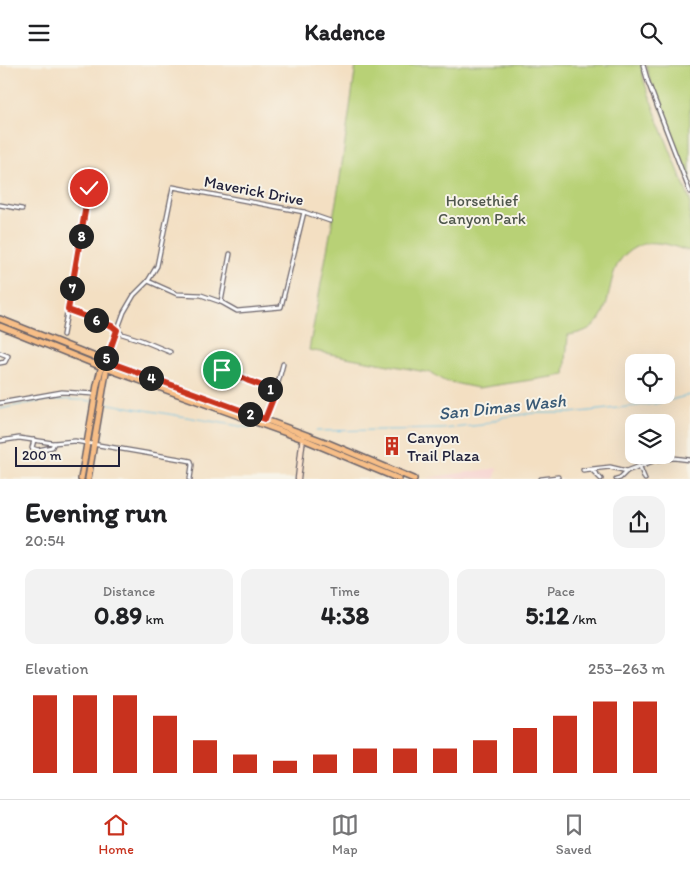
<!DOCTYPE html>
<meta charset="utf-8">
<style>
:root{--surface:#fff;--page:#f2f2f2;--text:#202124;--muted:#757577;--line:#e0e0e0;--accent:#c8321e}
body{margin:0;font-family:Itim,sans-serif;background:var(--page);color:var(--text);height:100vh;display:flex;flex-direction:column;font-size:19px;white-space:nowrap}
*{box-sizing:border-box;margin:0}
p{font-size:16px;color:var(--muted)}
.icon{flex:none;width:28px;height:28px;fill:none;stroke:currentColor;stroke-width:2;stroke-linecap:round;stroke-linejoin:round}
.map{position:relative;height:414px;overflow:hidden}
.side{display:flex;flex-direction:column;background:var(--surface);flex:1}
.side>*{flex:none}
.fabs{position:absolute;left:625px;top:289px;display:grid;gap:10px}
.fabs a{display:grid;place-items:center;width:50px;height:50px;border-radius:10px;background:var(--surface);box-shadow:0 5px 20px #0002;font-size:25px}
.scale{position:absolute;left:15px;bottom:12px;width:105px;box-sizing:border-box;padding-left:5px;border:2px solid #22223b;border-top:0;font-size:14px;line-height:18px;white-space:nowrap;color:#22223b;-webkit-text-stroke:4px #f7f3e8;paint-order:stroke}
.pin{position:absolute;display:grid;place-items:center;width:42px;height:42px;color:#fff;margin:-21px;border:2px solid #fff;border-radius:50%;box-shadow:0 1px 5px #0007}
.km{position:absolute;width:25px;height:25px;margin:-12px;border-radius:50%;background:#222;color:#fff;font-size:14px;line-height:25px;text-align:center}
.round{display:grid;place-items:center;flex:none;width:52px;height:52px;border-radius:15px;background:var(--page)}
.summary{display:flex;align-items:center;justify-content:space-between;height:85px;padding:0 25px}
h1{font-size:28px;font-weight:800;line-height:38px}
.figures{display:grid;grid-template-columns:repeat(3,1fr);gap:8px;height:85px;padding:5px 25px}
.figures div{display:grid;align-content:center;border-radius:12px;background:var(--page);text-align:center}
.figures b{font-size:25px;font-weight:800}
.figures small{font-size:14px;font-weight:400}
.figures p{font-size:14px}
.chart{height:140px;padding:10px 25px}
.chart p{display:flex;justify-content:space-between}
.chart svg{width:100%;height:90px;margin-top:5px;stroke:var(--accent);stroke-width:6}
header{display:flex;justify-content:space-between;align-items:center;height:65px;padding:0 25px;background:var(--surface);font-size:22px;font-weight:800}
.tabs{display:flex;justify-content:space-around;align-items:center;height:70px;border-top:1px solid var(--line);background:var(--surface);font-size:14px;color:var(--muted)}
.tabs a{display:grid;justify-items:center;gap:2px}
.tabs .on{color:var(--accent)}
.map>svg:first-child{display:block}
.built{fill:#f7d0ce}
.green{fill:#b8d176;stroke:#6d7a58}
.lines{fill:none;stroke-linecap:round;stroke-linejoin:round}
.stream{stroke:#65bee2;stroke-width:1}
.minor-casing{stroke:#6b646a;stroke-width:5.5}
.secondary-casing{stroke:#6b646a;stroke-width:7}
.primary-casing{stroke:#6b646a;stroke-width:8}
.minor{stroke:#fff;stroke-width:3}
.secondary{stroke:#fce5cf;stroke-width:4.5}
.primary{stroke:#f7be87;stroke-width:5}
.route-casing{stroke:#fff;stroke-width:10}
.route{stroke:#c8321e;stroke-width:6}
.labels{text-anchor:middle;stroke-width:4;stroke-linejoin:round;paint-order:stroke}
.street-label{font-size:16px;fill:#22223b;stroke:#f7f3e8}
.park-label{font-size:16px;fill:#4f574d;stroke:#f7f3e8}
.poi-label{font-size:16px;fill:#22223b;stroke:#f7f3e8;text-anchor:start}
.water-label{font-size:18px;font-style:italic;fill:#395975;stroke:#f7f3e8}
</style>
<header><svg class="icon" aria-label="menu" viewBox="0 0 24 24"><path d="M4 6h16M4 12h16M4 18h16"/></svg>Kadence<svg class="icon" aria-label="search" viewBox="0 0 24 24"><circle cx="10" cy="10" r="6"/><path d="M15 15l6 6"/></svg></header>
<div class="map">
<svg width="690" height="414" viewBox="0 0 690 414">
<rect width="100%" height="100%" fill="#f7f3e8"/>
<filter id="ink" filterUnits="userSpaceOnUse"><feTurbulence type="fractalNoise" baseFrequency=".02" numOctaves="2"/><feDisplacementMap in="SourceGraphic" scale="10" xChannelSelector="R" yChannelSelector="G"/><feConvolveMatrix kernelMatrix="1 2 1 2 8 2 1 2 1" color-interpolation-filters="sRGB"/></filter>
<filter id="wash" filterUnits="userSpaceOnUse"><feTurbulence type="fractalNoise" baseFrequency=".0096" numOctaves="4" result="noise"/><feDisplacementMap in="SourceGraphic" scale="20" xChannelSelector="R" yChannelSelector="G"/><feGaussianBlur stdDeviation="1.12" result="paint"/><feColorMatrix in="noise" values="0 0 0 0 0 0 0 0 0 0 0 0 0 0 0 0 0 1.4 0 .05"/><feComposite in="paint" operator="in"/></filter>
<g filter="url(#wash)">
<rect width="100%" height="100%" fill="#f3dfc2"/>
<polygon class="built" points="498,403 494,414 426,413"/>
<g class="green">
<path d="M356 0H641L644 16 658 55 690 135V186C679 184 668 178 657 178 650 177 641 179 634 183 594 205 627 263 568 270L565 310 478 323 444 316 431 308 309 285 339 120Z"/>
<polygon points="646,0 690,0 690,120 650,15"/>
</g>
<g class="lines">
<g class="stream">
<polyline points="104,338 251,363"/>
<path d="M0 344C31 337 60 332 92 336"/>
<polyline points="316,366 442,364 482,360 503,352 534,348 570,348 655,339 690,330"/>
</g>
</g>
</g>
<g filter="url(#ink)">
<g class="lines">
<g class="minor-casing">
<g id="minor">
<polyline points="643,0 648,17 690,127"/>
<polyline points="0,140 22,144"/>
<polyline points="148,216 177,229 201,230 221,237 237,246 281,242 304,147"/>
<polyline points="221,237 230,189"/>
<polyline points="68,245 112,261 122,269 141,275 170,287"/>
<polyline points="63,270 89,123"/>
<polyline points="0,288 8,291 5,297 0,298"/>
<polyline points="106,296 124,247 134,230 148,216 157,201 173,122 304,147 330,156"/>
<polyline points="207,305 229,306 249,316 275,326"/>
<polyline points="0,338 62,327 95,329"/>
<polyline points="263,359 278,318 283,299"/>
<polyline points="34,375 32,383 38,385 52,382 54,378"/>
<polyline points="0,376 19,373 53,378 75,376 186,395 191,396 192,400 190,414"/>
<polyline points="640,402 645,414"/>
<polyline points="583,405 610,402 627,406 656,395 674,393 690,395"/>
<polyline points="592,405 601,414"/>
<polyline points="541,414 558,412"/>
<polyline points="616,414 620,413 627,406"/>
</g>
</g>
<g class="secondary-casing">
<polyline id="secondary" points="298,414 303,371"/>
</g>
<g class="primary-casing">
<g id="primary">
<polyline points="0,254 98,293 328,378 414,414"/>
<polyline points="0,261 97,300 303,374 399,414"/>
<polyline points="81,414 97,320 102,300"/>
<polyline points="88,414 107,301"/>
</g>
</g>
<use href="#minor" class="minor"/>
<use href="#secondary" class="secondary"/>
<use href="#primary" class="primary"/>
</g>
</g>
<g class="lines" filter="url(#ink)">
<g class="route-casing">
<polyline id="route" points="89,123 68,245 112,261 117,265 106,296 265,354 276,326 249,316 229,306 222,305"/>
</g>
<use href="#route" class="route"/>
</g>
<defs>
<g id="building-bare" transform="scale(1.5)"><path d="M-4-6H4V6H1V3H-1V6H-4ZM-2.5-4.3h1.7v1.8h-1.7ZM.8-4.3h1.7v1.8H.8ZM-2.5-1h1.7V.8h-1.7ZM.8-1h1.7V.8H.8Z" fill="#c8321e" stroke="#f7f3e8" stroke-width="2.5" paint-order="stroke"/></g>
</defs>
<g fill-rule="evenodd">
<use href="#building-bare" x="392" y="381"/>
</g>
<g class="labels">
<g class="street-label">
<text transform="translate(254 125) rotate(11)" y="6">Maverick Drive</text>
</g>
<g class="park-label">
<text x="482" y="141">Horsethief<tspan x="482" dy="18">Canyon Park</tspan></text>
</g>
<g class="poi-label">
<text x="407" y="378">Canyon<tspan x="407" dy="18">Trail Plaza</tspan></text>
</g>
<g class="water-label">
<text transform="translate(502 342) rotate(-6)" y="6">San Dimas Wash</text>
</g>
</g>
</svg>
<div class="fabs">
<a><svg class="icon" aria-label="locate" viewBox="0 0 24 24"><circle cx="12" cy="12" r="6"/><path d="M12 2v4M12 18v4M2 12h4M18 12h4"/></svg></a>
<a><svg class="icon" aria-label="layers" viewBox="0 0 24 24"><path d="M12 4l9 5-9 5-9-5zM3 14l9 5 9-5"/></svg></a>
</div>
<div class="scale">200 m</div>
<div class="pin" style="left:222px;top:305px;background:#1e9e55"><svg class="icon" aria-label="arrive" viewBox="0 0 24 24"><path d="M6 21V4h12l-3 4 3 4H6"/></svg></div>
<div class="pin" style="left:89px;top:123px;background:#d93025"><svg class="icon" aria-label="check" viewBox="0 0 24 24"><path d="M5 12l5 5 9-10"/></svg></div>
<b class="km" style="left:270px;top:324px">1</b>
<b class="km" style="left:250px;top:349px">2</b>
<b class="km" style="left:151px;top:313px">4</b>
<b class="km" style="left:106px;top:293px">5</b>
<b class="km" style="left:96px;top:255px">6</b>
<b class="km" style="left:72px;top:223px">7</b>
<b class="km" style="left:81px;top:171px">8</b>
</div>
<section class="side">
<div class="summary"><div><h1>Evening run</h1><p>20:54</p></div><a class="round"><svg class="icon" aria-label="share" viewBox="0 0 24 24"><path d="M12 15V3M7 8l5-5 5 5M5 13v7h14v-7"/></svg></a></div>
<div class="figures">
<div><p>Distance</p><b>0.89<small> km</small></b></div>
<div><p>Time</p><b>4:38</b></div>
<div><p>Pace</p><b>5:12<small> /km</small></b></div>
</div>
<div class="chart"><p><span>Elevation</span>253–263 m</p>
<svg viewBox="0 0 160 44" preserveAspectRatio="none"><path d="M5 44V6M15 44V6M25 44V6M35 44V16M45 44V28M55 44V35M65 44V38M75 44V35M85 44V32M95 44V32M105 44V32M115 44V28M125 44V22M135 44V16M145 44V9M155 44V9"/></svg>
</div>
</section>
<nav class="tabs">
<a class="on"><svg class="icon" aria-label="home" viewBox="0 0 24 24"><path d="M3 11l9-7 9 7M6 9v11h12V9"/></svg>Home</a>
<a><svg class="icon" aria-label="map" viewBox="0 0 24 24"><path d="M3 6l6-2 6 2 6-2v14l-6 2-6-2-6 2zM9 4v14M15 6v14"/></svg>Map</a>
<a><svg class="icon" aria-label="saved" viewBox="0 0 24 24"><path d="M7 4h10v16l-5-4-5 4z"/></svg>Saved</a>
</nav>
